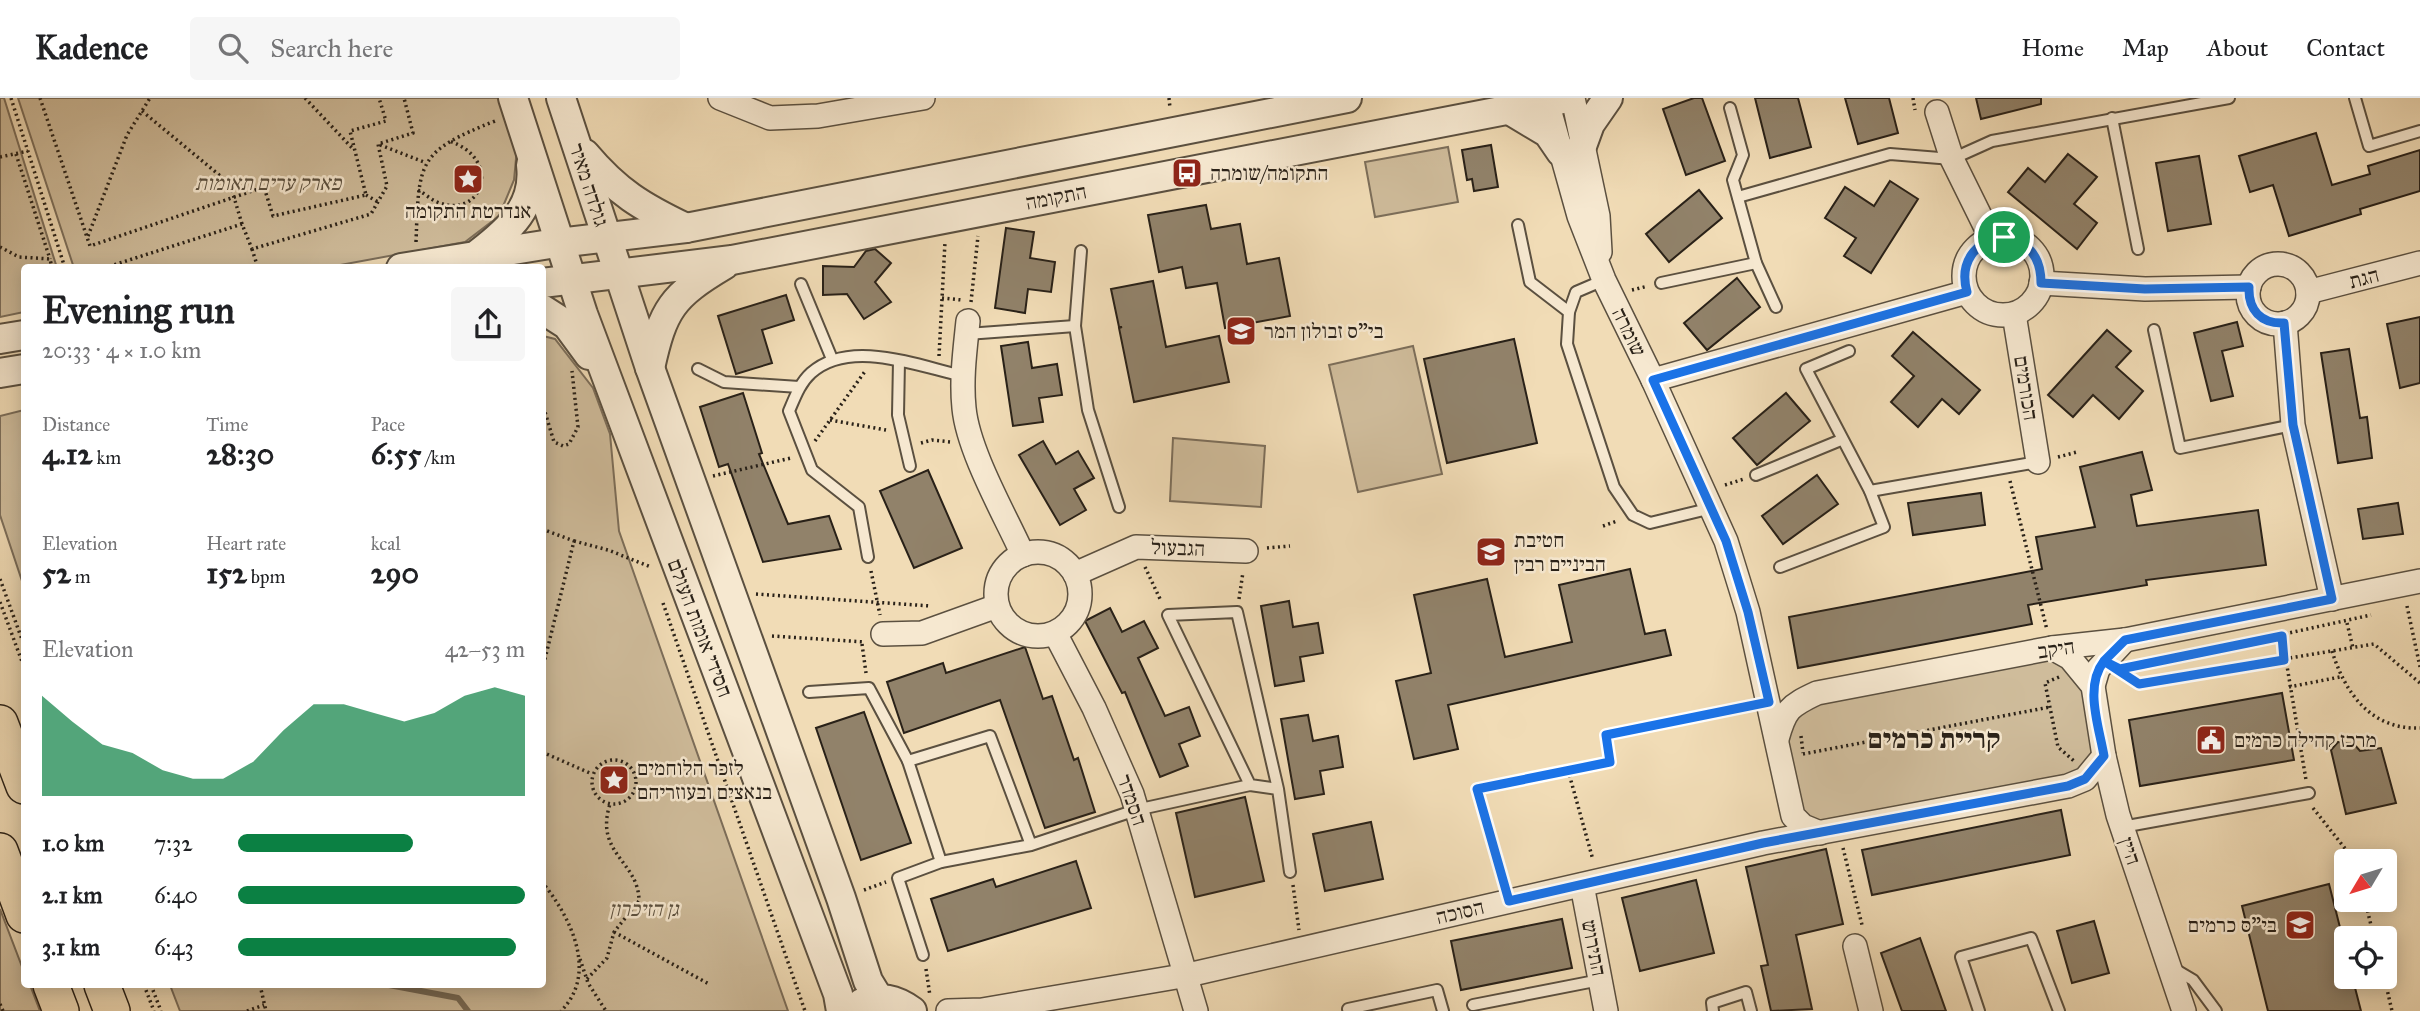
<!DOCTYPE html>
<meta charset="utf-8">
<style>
:root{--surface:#fff;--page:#f6f6f6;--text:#202124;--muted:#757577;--line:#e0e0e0;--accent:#0b8043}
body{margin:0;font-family:"IM FELL Great Primer","Frank Ruhl Libre",serif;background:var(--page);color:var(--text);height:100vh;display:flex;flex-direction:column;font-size:26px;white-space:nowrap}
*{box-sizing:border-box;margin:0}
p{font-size:23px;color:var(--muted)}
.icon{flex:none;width:38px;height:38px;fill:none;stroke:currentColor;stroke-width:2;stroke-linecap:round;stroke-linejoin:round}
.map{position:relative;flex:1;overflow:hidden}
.sheet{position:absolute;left:21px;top:166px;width:525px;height:724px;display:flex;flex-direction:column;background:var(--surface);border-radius:7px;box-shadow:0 4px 18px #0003}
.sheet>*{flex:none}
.needle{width:46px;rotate:232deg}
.tools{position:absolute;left:2334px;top:751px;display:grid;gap:14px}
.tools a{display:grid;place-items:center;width:63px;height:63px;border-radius:7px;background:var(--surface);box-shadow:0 4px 18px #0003;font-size:35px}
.pin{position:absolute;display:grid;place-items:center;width:60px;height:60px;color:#fff;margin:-30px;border:4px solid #fff;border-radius:50%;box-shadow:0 2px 7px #0007}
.round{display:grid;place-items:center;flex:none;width:74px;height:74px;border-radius:7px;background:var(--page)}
.overview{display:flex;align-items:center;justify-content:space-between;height:119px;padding:0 21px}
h1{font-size:38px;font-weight:700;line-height:52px}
.figures{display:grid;grid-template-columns:repeat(3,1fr);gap:10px;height:119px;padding:7px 21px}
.figures div{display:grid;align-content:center}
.figures b{font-size:30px;font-weight:700}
.figures small{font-size:19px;font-weight:400}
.figures p{font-size:19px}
.chart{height:196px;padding:14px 21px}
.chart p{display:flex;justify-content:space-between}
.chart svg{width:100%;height:126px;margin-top:7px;fill:var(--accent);opacity:.7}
ul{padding:0 21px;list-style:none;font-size:23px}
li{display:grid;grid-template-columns:112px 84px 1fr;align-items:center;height:52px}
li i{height:18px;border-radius:9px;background:var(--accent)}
header{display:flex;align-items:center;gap:42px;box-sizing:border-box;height:98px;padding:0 35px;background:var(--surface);border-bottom:2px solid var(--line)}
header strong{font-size:33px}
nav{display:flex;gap:38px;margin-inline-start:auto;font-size:24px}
.search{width:490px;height:63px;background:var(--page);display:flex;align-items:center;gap:18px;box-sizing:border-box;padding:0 24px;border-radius:7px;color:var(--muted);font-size:26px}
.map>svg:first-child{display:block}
.green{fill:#cfbc9b;stroke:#7c6e5a;stroke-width:2}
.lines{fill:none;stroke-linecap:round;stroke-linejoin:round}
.stream{stroke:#786b56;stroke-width:6}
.building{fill:#91826a;stroke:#292118;stroke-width:2}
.service-casing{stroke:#5b5040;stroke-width:14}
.minor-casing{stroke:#5b5040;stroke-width:26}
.tertiary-casing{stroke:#5b5040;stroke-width:32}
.primary-casing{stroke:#292118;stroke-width:38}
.path{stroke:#292118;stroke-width:3.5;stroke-dasharray:2 3.5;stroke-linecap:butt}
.service{stroke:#f6e8d0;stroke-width:10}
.minor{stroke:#f6e8d0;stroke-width:23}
.tertiary{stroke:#f6e8d0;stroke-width:28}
.primary{stroke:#f1dcb6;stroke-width:35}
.route-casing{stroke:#fff;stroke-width:14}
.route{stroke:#1a73e8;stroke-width:9}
.labels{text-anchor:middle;stroke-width:5;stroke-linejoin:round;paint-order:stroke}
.poi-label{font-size:21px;fill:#292118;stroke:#f6e8d0;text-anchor:start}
.park-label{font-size:21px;font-style:italic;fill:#5b503f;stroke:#f6e8d0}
.street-label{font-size:21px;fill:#292118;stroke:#f6e8d0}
.district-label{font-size:28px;font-weight:bold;fill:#292118;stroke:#f6e8d0}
</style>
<header>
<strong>Kadence</strong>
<div class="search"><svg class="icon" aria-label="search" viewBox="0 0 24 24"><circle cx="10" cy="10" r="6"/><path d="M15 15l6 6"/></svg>Search here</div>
<nav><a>Home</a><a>Map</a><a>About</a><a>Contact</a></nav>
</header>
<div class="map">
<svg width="2420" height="913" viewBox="0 0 2420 913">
<rect width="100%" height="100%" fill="#f1dcb6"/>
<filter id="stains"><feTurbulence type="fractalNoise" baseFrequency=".00286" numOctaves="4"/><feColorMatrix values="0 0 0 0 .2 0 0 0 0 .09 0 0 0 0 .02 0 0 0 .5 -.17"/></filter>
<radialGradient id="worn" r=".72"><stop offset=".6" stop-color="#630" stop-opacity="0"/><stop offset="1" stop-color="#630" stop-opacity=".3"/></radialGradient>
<g class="green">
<polygon points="0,0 4,0 57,170 24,170 24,214 0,219"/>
<polygon points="18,0 500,0 517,50 514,82 499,118 465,144 324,170 74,170"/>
<polygon points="1448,49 1458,104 1375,119 1365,64"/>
<polygon points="543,238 555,241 593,290 610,336 619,433 788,913 180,913 170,887 542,887"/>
<polygon points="1413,248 1442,376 1358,394 1329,267"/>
<polygon points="24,312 24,489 0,417 0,318"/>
<polygon points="1173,340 1265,348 1261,409 1170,403"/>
<polygon points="2052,550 2081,570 2095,671 1820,735 1793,718 1784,617 1795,605"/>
<polygon points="0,811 24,874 24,887 30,887 40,913 0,913"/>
</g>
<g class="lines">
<polyline class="stream" points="389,887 458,900 468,913"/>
</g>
<g class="building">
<polygon points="1694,0 1702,0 1725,63 1686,77 1663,11"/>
<polygon points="1755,0 1798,0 1811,49 1770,60"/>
<polygon points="1845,0 1889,0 1898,35 1858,46"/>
<polygon points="1976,0 2041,0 2041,6 1981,21"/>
<polygon points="2316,35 2332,87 2370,76 2368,68 2420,52 2420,93 2360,111 2361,116 2289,138 2273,87 2250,94 2239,58"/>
<polygon points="1491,47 1498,89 1474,93 1472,81 1467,82 1462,52"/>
<polygon points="2068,56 2097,79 2074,106 2097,125 2077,151 2008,94 2028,70 2045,84"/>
<polygon points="2199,58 2211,126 2168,133 2156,65"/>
<polygon points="1890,83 1918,101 1871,175 1844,158 1856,140 1825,120 1845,89 1874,108"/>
<polygon points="1699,92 1722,120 1669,164 1646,136"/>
<polygon points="1206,107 1211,131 1240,126 1247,166 1279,160 1290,218 1225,230 1217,185 1186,190 1182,169 1159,174 1148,117"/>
<polygon points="1006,130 1034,134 1030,160 1055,164 1051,194 1028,191 1025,215 995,210"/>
<polygon points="875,151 891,165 875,184 891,204 864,221 847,196 823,197 823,168 854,169 866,153"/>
<polygon points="1737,180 1760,209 1707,252 1684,225"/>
<polygon points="1153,183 1166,249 1219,238 1229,284 1134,304 1119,230 1122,229 1119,229 1111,191"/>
<polygon points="786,197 794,222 762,232 772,265 736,276 718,218"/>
<polygon points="2420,219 2420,285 2400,290 2387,226"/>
<polygon points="2237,224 2243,248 2222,253 2233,298 2211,303 2194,235"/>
<polygon points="2107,232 2131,253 2116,269 2143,293 2119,321 2093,297 2073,319 2048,297"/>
<polygon points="1913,234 1980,292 1959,316 1942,301 1918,329 1891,304 1914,278 1892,258"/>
<polygon points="1514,241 1537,345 1447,365 1424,261"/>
<polygon points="1028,244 1032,270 1057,266 1062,297 1039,300 1043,324 1013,328 1001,248"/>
<polygon points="2349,251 2360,320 2367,319 2372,360 2338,365 2321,255"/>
<polygon points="743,295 762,355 759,356 788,426 829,418 841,451 763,464 728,366 719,369 700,309"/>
<polygon points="1786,295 1810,323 1757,367 1733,340"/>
<polygon points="1043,343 1056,366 1078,353 1094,380 1074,391 1086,412 1060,427 1019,357"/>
<polygon points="2142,354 2152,392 2131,397 2137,428 2258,412 2266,467 2146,482 2147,487 2028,507 2032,526 1798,570 1789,519 2042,471 2036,439 2095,429 2080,369"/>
<polygon points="928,372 962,450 914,470 880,393"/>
<polygon points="1817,377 1838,406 1783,446 1762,418"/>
<polygon points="1981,395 1985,427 1913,437 1908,405"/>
<polygon points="2398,405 2403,436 2363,441 2358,411"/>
<polygon points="1630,471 1645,536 1665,532 1671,557 1448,607 1458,651 1414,661 1396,583 1431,575 1414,497 1487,481 1505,559 1572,544 1559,487"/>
<polygon points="1289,503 1293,529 1318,525 1323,555 1300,559 1304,583 1275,588 1261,508"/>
<polygon points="1110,510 1122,534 1144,523 1158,550 1138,560 1165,618 1189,609 1200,638 1179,646 1188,668 1160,679 1125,594 1122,595 1085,523"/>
<polygon points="1025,549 1043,601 1052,598 1074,662 1078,660 1095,714 1045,730 1000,602 904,635 887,584 943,565 946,575"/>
<polygon points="2282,595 2294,662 2140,688 2129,622"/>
<polygon points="864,614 911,745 861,762 816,630"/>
<polygon points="1308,617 1313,643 1338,638 1343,669 1320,673 1324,696 1295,701 1281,621"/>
<polygon points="2338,644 2354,646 2360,653 2381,650 2396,705 2346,716 2331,652"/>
<polygon points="1245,699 1264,783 1195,799 1176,715"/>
<polygon points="2061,712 2070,757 1872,797 1862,752"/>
<polygon points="1371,724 1383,781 1325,793 1313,736"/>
<polygon points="1826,751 1843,826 1796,837 1812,911 1771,913 1761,868 1768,867 1746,769"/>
<polygon points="1076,763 1091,810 948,853 931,801 993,781 996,789"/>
<polygon points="1696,782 1714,855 1640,873 1622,800"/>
<polygon points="2329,786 2347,857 2347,878 2352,878 2361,913 2268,913 2242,808"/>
<polygon points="1562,821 1572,870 1461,892 1451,843"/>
<polygon points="2094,823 2109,875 2072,885 2057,833"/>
<polygon points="1920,840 1946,913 1902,913 1881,855"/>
</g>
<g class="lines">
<g class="service-casing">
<g id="service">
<polyline points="2355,0 2369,48 2420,33"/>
<polyline points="1730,10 1743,57 1733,82 1756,165 1776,209"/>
<polyline points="2112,20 2138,151"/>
<polyline points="1738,99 1890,56 1952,61 1992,43 2229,0"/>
<polyline points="1518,127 1530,184 1569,214"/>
<polyline points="1081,153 1075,228 1088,312 1119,409"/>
<polyline points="1604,182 1576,194 1569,214 1567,246 1614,389 1633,417 1650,425 1712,410"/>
<polyline points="1661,185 1756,165"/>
<polyline points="801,186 832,261"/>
<polyline points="2154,232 2180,350 2293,327"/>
<polyline points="967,236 1075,228"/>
<polyline points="899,263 898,317 910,368"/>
<polyline points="698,271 724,284 799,289"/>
<polyline points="1756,377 1841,342"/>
<polyline points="1870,393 2038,364"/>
<path d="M868 459 859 409 812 372 789 313C795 299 800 285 811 275 850 240 918 268 963 278"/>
<polyline points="1780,469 1884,429 1870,393 1806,271 1849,253"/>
<polyline points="809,594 869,590 908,663"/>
<polyline points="1278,691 1250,687 1168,517 1237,514 1278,691 1290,774"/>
<polyline points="2122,729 2309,695"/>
<polyline points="1031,747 990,638 908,663 941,764 1031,747 1136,712 1250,687"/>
<polyline points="923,857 898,780 941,764"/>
<polyline points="2171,869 2193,882 2216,913"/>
<polyline points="1473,907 1600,882"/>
<polyline points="1348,911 1437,892 1443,913"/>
<polyline points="1713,913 1712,905 1746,894 1751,913"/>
<polyline points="1979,913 1961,859 2031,840 2059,913"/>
</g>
</g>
<g class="minor-casing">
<g id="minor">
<polyline points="720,0 770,20 818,18 923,0"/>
<polyline points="1546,0 1579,118 1604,182 1653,282 1726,443 1748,514 1793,718 1803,728 1820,735"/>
<polyline points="1573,0 1598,118 1600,154"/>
<polyline points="1937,14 1952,61 1991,140"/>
<circle cx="2003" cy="178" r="39"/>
<circle cx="2278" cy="196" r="30"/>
<polyline points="2041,185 2145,191 2249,189"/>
<polyline points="2308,194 2420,165"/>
<polyline points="2014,216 2038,364"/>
<path d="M968 223C965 252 961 281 964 310 968 353 1005 417 1023 457"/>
<polyline points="2285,225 2293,327 2332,501"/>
<polyline points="1653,282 1967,194"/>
<circle cx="1038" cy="496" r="42"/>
<polyline points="1075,476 1136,449 1246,453"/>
<polyline points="1055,535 1094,610 1132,696 1196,913"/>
<polyline points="883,536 922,535 997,508"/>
<polyline points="2052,550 2070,560 2093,588 2104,658 2118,717 2184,913"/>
<polyline points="2093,588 2098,571 2125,542"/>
<path d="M1777 641C1785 612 1789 608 1817 595L2052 550 2125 542 2420 483"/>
<polyline points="1582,787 1606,913"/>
<polyline points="1855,848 1871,913"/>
<polyline points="948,913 982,912 1188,877 1763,745 2068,688 2085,681 2104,658"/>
</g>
</g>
<g class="tertiary-casing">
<g id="tertiary">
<polyline points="513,0 583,216 838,896 841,913"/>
<polyline points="561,0 650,270 841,800 868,883 879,901"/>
<polyline points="1508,11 1548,35 1561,54"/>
<polyline points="1582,48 1590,26 1608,0"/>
<path d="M585 56C617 94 642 109 686 130"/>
<path d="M479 155C509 132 536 108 531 67"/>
<polyline points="401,170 550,146 686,130 1347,0"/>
<polyline points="542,185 732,162 1568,0"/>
<polyline points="542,211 567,227 589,257"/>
<polyline points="0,241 24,237"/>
<path d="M650 270C663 211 672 198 724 167"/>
<polyline points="0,275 24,271"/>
<path d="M862 905C881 898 895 901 912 913"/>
</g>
</g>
<g class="primary-casing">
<g id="primary">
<polyline points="0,625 24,688"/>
<polyline points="0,753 24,817"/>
<polyline points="51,887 61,913"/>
<polyline points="102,887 112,913"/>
</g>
</g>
<g class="path">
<polyline points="11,0 65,170"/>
<polyline points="40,0 90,148 264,89 273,118 366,97 350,33 386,23 379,0"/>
<polyline points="305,0 354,52"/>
<polyline points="1169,0 1170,10"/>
<polyline points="1913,0 1915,12"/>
<polyline points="142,13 230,86 242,126"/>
<polyline points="380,47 424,64"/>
<polyline points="16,56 50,161"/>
<polyline points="0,59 28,53"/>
<path d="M418 92C424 95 430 101 437 104 482 123 504 61 449 43"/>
<polyline points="366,97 378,104"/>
<polyline points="88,138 127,37 150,0"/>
<path d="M416 144C419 63 417 54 495 23"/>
<polyline points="0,149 19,159 50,161 52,170"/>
<polyline points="252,151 258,170"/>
<polyline points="104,170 242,126 252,151 371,116 387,88 378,46 413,35 404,0"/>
<polyline points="1632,192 1648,188"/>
<polyline points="942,200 962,202"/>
<polyline points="971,204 978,138"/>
<polyline points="939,258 945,144"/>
<polyline points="542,304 554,344 563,348 569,346 578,329 572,273"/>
<polyline points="830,322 886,332"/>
<polyline points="815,343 866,272"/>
<polyline points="921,345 932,342 951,344"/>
<polyline points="2058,359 2077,354"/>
<polyline points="713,378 791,360"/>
<polyline points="2010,383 2047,532"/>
<polyline points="1725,387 1744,381"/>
<polyline points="1603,428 1617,423"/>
<polyline points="542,431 574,443 542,573"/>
<polyline points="574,443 608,452 651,469"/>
<polyline points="1267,450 1290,448"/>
<polyline points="1145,469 1161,503"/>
<polyline points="871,473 880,517"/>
<polyline points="0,481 24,547"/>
<polyline points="756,496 930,508"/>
<polyline points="1239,501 1243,474"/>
<polyline points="0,504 24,569"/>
<polyline points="663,505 805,913"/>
<polyline points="2407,508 2420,569"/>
<polyline points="2347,525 2353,550"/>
<polyline points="772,538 865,544"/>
<polyline points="2282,538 2306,682"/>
<polyline points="862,546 866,575"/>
<path d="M2332 553C2345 595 2371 632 2420 630"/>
<polyline points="2129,570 2371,517"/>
<polyline points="2125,575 2139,585 2374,546 2420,585"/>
<polyline points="2059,579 2045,585 2058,649 2074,663"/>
<polyline points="2289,589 2340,579"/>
<polyline points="1801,638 1803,655"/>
<polyline points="542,654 592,676"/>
<polyline points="1803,656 2050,609"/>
<circle cx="614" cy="684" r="22"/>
<polyline points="1568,672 1593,762"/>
<polyline points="2313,710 2355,763"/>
<polyline points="1843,750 1862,827"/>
<path d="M542 784C570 818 599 875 561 913"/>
<polyline points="1504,785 1477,691 1610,665 1606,637 1747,609"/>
<polyline points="1293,787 1299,832"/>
<polyline points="864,792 886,784"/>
<polyline points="2365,802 2374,840"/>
<polyline points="614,834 709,886"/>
<polyline points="580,861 588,885 606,913"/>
<polyline points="926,871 930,898"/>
<polyline points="2384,878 2392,913"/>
<path d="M587 881 607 860 614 834 639 803C639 763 594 756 610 706"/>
<polyline points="144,887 154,913"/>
<polyline points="151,887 161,913"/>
<polyline points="260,887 266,913"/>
<polyline points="0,906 3,913"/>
<polyline points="247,913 264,907"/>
</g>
<use href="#service" class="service"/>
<use href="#minor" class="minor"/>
<use href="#tertiary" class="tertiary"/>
<use href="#primary" class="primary"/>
</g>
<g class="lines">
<g class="route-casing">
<path id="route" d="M2004 139C1974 143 1959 165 1967 194L1653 282 1726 443 1748 514 1769 604 1606 637 1610 664 1477 691 1509 803 1763 745 2068 688 2085 681 2104 658C2099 628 2084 589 2104 563L2139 586 2284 562 2282 538 2120 571 2104 563 2125 542 2332 501 2293 327 2284 225C2261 226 2248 212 2249 189L2145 191 2041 185C2041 159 2029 144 2004 139"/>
</g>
<use href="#route" class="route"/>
</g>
<defs>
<g id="bus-square" transform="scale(1.575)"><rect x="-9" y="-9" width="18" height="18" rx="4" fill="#8f2418" stroke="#f6e8d0"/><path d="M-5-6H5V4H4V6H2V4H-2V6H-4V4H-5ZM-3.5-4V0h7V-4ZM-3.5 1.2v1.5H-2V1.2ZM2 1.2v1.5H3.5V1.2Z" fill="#fff"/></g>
<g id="sight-square" transform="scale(1.575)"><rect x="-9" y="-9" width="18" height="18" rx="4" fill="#8f2418" stroke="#f6e8d0"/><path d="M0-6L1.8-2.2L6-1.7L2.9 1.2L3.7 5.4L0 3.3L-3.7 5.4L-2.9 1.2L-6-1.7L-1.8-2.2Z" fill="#fff"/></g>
<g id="school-square" transform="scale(1.575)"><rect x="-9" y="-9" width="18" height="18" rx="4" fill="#8f2418" stroke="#f6e8d0"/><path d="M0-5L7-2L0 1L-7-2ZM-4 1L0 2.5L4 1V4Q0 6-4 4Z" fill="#fff"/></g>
<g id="civic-square" transform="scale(1.575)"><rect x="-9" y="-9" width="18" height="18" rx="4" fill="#8f2418" stroke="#f6e8d0"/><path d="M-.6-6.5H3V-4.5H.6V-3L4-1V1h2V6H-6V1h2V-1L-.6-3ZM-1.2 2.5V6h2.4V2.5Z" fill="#fff"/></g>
</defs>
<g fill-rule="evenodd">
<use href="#bus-square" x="1187" y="75"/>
<use href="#sight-square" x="468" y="81"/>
<use href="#school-square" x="1241" y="233"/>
<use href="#school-square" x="1491" y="454"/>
<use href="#civic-square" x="2211" y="642"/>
<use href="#sight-square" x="614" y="682"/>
<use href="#school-square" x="2300" y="827"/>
</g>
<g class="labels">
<g class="poi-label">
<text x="1210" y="82">התקומה/שומרה</text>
<text x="468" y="120" text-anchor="middle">אנדרטת התקומה</text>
<text x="1264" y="240">בי"ס זבולון המר</text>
<text x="1514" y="449">חטיבת<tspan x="1514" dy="24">הביניים רבין</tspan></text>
<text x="2234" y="649">מרכז קהילה כרמים</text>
<text x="637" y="677">לזכר הלוחמים<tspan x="637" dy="24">בנאצים ובעוזריהם</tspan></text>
<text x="2277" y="834" text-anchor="end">בי"ס כרמים</text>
</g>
<g class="park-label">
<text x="268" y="92">פארק ערים תאומות</text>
<text x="644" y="818">גן הזיכרון</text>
</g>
<g class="street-label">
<text transform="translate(589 87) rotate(72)" y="7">גולדה מאיר</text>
<text transform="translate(1056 99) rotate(-11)" y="7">התקומה</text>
<text transform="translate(2364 180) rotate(-14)" y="7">הגת</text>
<text transform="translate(1629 234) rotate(64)" y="7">שומרה</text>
<text transform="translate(2026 290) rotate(81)" y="7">הכורמים</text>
<text transform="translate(1178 450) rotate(2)" y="7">הגבעול</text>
<text transform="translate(700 530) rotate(69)" y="7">חסידי אומות העולם</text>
<text transform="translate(2056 551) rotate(-8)" y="7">היקב</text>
<text transform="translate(1132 702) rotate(71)" y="7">הסמדר</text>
<text transform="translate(2130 753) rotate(71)" y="7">היין</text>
<text transform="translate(1460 814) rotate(-13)" y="7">הסוכה</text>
<text transform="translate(1594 850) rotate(79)" y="7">התירוש</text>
</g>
<g class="district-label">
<text x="1934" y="650">קריית כרמים</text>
</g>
</g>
<rect width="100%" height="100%" filter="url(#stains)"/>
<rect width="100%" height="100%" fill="url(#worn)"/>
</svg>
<div class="tools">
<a><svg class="needle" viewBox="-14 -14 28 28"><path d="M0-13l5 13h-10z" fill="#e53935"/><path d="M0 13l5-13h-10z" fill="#757577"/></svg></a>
<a><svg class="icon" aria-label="locate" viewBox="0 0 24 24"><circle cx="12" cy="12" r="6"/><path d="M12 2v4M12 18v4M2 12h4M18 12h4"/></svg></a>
</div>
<div class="pin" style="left:2004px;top:139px;background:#1e9e55"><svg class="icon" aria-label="arrive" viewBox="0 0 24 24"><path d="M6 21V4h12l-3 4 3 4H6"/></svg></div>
<section class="sheet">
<div class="overview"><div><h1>Evening run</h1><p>20:33 · 4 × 1.0 km</p></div><a class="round"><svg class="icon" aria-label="share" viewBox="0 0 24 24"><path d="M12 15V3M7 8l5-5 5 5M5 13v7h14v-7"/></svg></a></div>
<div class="figures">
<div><p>Distance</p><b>4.12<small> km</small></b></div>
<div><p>Time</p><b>28:30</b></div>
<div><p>Pace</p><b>6:55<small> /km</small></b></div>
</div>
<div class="figures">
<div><p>Elevation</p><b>52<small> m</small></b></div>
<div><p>Heart rate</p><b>152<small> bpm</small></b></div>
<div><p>kcal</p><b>290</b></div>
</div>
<div class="chart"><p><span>Elevation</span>42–53 m</p>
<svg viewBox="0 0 160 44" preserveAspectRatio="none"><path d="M0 44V9L10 18L20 26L30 29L40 35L50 38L60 38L70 32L80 21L90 12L100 12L110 15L120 18L130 15L140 9L150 6L160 9V44z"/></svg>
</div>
<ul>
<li><b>1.0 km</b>7:32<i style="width:61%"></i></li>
<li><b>2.1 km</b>6:40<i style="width:100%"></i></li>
<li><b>3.1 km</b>6:43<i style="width:97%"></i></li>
</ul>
</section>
</div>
